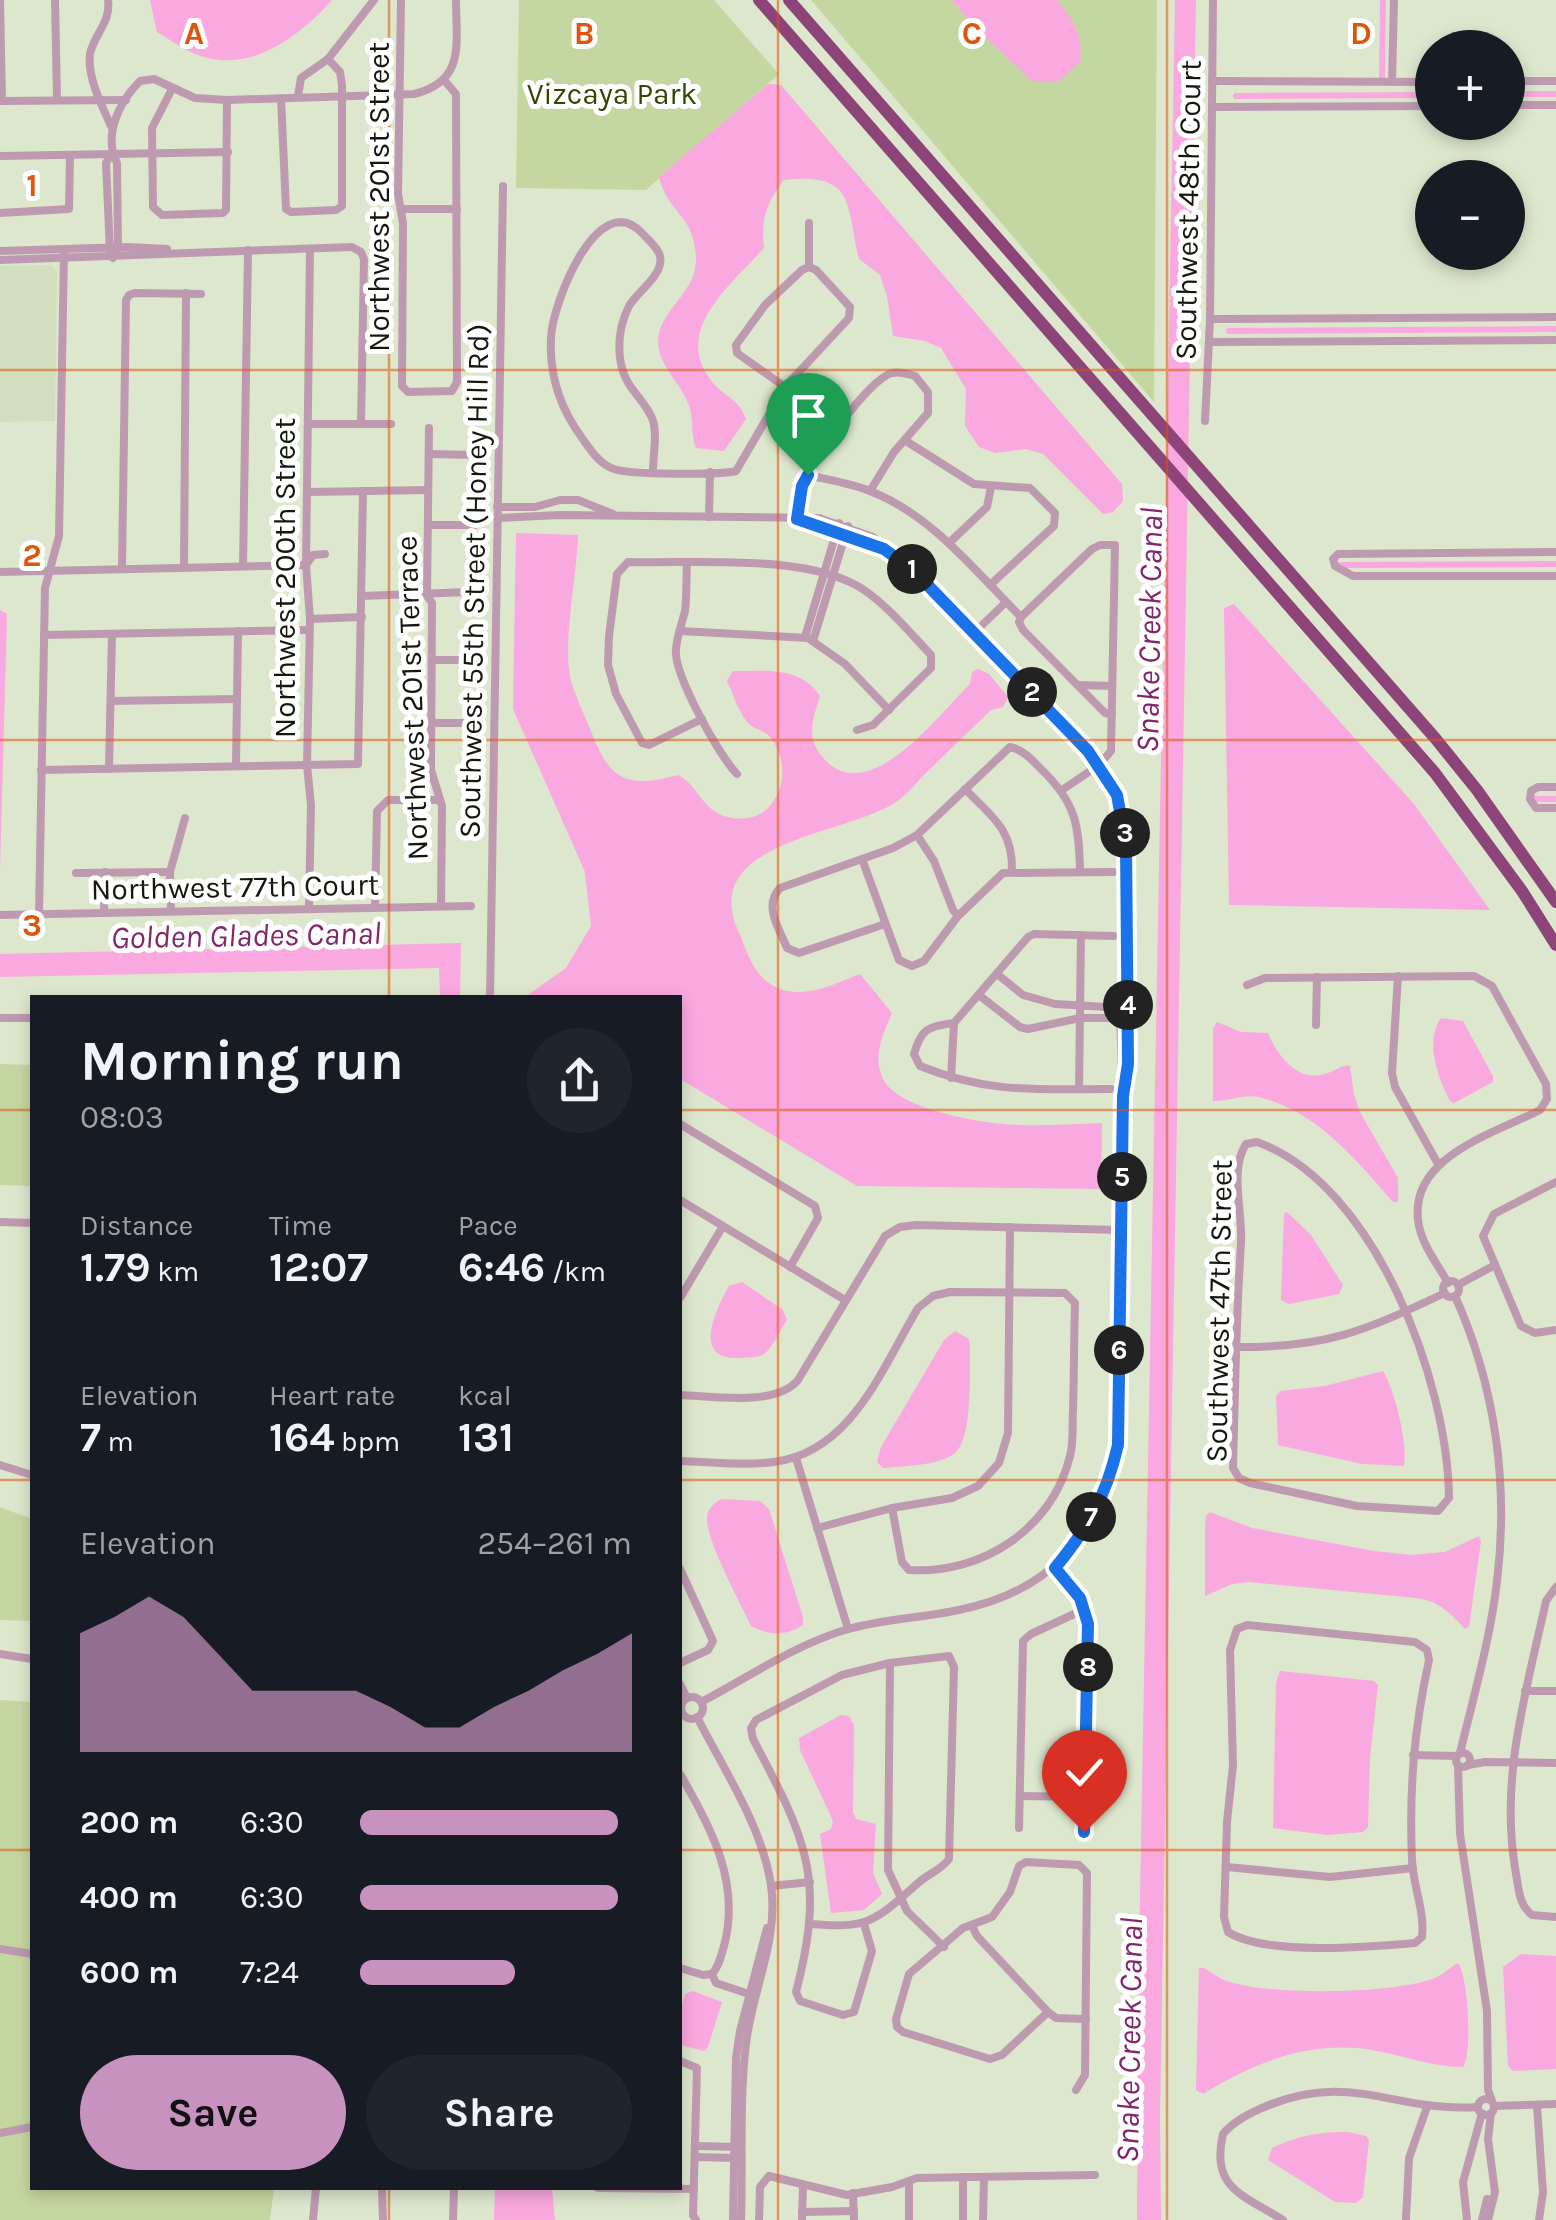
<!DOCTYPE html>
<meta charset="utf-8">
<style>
:root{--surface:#171b24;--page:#20242c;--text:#f1f3f6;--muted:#9ea1a6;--accent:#c792be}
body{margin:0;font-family:Karla,sans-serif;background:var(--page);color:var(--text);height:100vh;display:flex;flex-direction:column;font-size:38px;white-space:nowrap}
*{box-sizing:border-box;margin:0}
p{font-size:32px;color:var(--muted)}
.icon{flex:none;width:55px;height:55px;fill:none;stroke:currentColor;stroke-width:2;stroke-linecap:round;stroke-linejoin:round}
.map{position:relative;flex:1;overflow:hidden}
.side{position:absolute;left:30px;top:995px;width:652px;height:1195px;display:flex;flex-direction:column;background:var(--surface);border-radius:0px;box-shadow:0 5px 15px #0003}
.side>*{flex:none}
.tools{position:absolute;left:1415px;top:30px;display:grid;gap:20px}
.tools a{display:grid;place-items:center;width:110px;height:110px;border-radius:50%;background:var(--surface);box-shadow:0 5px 15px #0003;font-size:50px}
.pin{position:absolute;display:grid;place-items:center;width:85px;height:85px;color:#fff;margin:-102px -42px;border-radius:50% 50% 50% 0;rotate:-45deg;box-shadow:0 0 10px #0007}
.pin .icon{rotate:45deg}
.km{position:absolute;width:50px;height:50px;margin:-25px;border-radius:50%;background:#222;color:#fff;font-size:28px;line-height:50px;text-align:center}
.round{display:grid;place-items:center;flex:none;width:105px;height:105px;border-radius:52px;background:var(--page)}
.head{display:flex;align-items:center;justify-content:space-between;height:170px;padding:0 50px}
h1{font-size:55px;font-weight:700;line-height:75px}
.metrics{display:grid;grid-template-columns:repeat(3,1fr);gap:15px;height:170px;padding:10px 50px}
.metrics div{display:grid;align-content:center}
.metrics b{font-size:42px;font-weight:700}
.metrics small{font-size:28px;font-weight:400}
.metrics p{font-size:28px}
.chart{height:280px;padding:20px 50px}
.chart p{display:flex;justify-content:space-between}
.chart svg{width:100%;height:180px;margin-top:10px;fill:var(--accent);opacity:.7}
.button{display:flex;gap:20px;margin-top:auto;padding:20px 50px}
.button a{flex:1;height:115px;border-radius:60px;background:var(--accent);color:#111;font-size:40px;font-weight:700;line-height:115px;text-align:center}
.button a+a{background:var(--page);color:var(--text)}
ul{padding:0 50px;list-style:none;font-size:32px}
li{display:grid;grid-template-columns:160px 120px 1fr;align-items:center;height:75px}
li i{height:25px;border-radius:12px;background:var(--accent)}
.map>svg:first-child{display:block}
.built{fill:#d2debd}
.green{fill:#c5d7a1}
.water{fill:#faa8e0}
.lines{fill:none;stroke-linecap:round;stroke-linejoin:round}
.canal{stroke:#faa8e0;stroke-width:6}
.minor{stroke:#be9ab1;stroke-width:8}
.highway{stroke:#8d4478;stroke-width:12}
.route-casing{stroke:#fff;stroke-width:20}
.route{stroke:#1a73e8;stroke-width:12}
.grid{fill:none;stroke:#dd560c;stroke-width:2.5;stroke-opacity:0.55}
.labels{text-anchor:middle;stroke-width:10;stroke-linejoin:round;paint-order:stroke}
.park-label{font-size:30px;fill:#364602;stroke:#fff}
.street-label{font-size:30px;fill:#14170e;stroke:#fff}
.water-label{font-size:32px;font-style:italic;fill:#83276c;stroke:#fff}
.grid-label{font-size:32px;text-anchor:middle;font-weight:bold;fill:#dd560c;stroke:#fff;stroke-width:10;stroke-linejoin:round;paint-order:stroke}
</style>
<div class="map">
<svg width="1556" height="2220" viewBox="0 0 1556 2220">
<rect width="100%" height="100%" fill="#dde7cd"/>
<polygon class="built" points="51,265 57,271 55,421 0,422 0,266"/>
<g class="green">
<polygon points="519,0 714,0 779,74 646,190 516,188"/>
<polygon points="811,0 1157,0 1154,402"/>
<polygon points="0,1064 32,1065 32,1186 0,1185"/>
<polygon points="0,1507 32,1519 32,1621 0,1620"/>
<polygon points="0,1700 32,1702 32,2188 274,2188 270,2220 0,2220"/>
</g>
<g class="water">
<path d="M150 0H332C302 34 255 70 207 58 190 54 172 41 157 32Z"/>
<path d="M952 0H1057C1074 21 1083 35 1080 62L1058 82H1033L972 25Z"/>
<polygon points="1175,0 1196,0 1160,2118 1161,2220 1137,2220 1138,2005"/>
<path d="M768 84 781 85 1122 484 1123 501 1113 512 1103 514 1043 454 1026 449 995 453 979 447 965 426 966 389 941 348 925 341 893 336 887 296 880 275 859 259C846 205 856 172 784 180 766 203 761 219 764 248 732 284 673 329 710 379 723 397 738 397 746 419L724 451 696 448C690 433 694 416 688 403 679 379 653 362 659 333 667 304 696 291 696 259 695 214 667 213 659 177Z"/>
<path d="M516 533 578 535C577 576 562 645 571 681 576 698 584 714 591 731 610 781 627 789 678 775 698 785 701 808 724 816 738 821 757 819 768 808 787 788 787 757 769 736 763 730 754 729 749 724 739 714 733 693 727 681L733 671C766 671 800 666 820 696 812 721 805 740 826 761 871 806 939 714 970 684L972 672 978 669 989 674 1008 697 1003 707 991 710C969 732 946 753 924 775 915 784 907 795 896 802 848 835 701 840 737 928 747 950 751 972 772 985 800 1002 834 984 860 974L892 1013C883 1034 872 1056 883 1079 898 1110 985 1124 1017 1125 1045 1126 1074 1124 1102 1123L1101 1189 857 1186 680 1079V998L525 997 566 968 591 926 585 872 513 709Z"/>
<polygon points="1234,604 1414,804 1490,910 1229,905 1224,608"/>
<polygon points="0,610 7,614 0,871"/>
<polygon points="461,943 460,997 440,997 439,968 0,977 0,954"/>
<path d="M1441 1018 1463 1021 1493 1076V1082L1454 1103 1450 1101C1438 1077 1424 1043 1441 1018Z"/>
<path d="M1217 1022 1241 1032 1268 1033C1278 1056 1298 1084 1328 1073 1338 1070 1340 1065 1350 1066L1354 1095 1361 1114 1398 1178V1202H1393C1357 1161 1316 1110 1258 1097 1242 1094 1227 1102 1213 1101V1029Z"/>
<polygon points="1287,1212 1311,1235 1343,1285 1339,1294 1289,1304 1281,1300 1284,1214"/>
<path d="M742 1282 783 1310 787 1320C780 1330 774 1346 764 1354 758 1358 749 1357 741 1358 690 1361 716 1309 729 1286Z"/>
<path d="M955 1331 969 1339 970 1346C969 1370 974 1439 954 1454 936 1466 904 1466 883 1468L877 1462 881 1447 944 1340Z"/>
<path d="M1383 1371C1395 1391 1408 1444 1404 1466L1362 1464 1278 1445 1276 1397 1280 1391 1325 1386Z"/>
<path d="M721 1499 760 1501 769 1509 803 1617V1625C786 1636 770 1636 751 1626 741 1604 704 1537 707 1516 708 1508 715 1503 721 1499Z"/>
<path d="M1210 1512 1252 1528 1374 1551 1412 1555 1445 1552 1479 1536 1481 1541 1469 1627 1465 1629C1451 1613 1438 1601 1416 1598L1249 1582 1232 1584 1205 1596V1526L1206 1516Z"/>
<polygon points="1280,1671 1374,1681 1378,1685 1370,1757 1368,1827 1363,1832 1327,1835 1273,1828 1276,1683"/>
<polygon points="841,1715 849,1716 854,1725 853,1812 856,1819 876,1824 873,1873 882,1894 864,1910 831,1913 820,1834 831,1829 833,1821 800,1750 799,1738"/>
<polygon points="1521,1954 1556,1956 1556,2069 1513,2071 1508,2066 1503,1967"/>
<path d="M1458 1963C1468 1976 1473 2053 1463 2067 1431 2067 1403 2055 1372 2050 1309 2040 1255 2062 1203 2094L1196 2090 1199 1968H1204C1210 1971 1217 1977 1224 1980 1262 1996 1392 1994 1432 1979 1442 1976 1449 1968 1458 1963Z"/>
<polygon points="693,1991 722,2002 708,2047 704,2051 680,2045 680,2012 685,1994"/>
<path d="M1348 2132 1366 2136 1369 2140 1363 2197 1356 2203 1335 2202 1268 2160 1272 2148C1296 2136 1321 2131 1348 2132Z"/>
<polygon points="495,2188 552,2188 555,2220 494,2220"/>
</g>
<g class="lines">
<g class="canal">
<polyline points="1382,78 1383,0"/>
<polyline points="1508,94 1556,94"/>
<polyline points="1236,96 1432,95"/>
<polyline points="1229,331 1556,329"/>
<polyline points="1340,565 1556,564"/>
<polyline points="1534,799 1556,799"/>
</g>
<g class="minor">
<polyline points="0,0 2,101"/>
<polyline points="55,0 57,99"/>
<path d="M108 0C111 23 94 34 90 54 87 77 102 106 111 126"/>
<polyline points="401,0 398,194 403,223 402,386 408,392 452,391 457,382 456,94 444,80"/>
<polyline points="1212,81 1432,82"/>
<polyline points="1508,81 1556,81"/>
<polyline points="1392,82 1394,0"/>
<polyline points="172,89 152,128 153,207 162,215 223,213 226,210 227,100"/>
<polyline points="298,96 301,78 328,59 374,0"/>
<polyline points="281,98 286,209 291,212 336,210 342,206 342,85 340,72 328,59"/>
<polyline points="0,101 126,100"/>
<polyline points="1508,105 1556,105"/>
<polyline points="1212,107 1432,106"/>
<polyline points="0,156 228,152"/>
<polyline points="401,209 457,209"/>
<polyline points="0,213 69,209 70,155"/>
<polyline points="0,251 128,247 167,249"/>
<polyline points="110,252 106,163 112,153"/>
<path d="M113 258 118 248 117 163C103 135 119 102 140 81L154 79 195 98 227 100 414 94C466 81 456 44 456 0"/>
<polyline points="0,260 352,247 361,252 364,259 361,424"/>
<polyline points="809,267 809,223"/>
<polyline points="1210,319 1556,317"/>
<polyline points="1209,342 1556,340"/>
<polyline points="1205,421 1210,319 1213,0"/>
<polyline points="308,424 391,424"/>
<polyline points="429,428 427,596 432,603 431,770 442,806 441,905"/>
<polyline points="906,441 974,484 1030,488 1055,513 1054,526 990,585"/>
<polyline points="429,454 474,455"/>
<path d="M653 471C653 456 658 432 652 418 642 395 624 389 620 358 618 341 621 322 629 306 638 291 664 275 660 256 658 247 648 240 642 233 598 186 552 304 551 338 549 375 560 408 582 438 590 449 600 465 614 469 630 475 719 475 736 471L785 387 849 318 850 307 816 270 809 267 802 270 765 305 736 345 737 353 785 387"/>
<path d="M808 475C829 480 850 483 870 491 932 515 975 571 1021 617L1019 622 1023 630 1105 713 1112 714"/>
<polyline points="308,492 428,490"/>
<polyline points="497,507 535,507 560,500 578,500 613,514"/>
<polyline points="709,517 710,472"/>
<polyline points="497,518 560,515 819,518 873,537 914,571 1089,751 1117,795 1124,818 1127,868 1128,1064 1123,1096"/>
<path d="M797 519C798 509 799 498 802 489 810 463 867 380 892 373 900 371 908 374 915 376L928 392V413L894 452 870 491"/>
<polyline points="801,521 883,548"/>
<polyline points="428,525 475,525"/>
<polyline points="949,543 987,507 991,487"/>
<polyline points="1556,552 1338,554 1333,559 1335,566 1353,576 1556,576"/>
<path d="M687 564C686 579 687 595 685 611 682 623 677 636 676 649 673 673 719 756 737 774"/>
<polyline points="243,566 248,250"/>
<polyline points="184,567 186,293"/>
<polyline points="122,568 126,300 129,295 135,293 201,294"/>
<polyline points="0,572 306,565 313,555 325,554"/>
<polyline points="361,596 469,592"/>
<polyline points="1021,617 1092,549 1100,545 1115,545 1111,751 1099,765 1062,790"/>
<polyline points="310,619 362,617"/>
<polyline points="680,631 808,638 845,664 889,710"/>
<polyline points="975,632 1006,602"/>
<polyline points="44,635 309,630"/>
<polyline points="805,637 839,523"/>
<polyline points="813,641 848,526"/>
<polyline points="432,660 476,660"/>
<polyline points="1078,685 1112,686"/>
<polyline points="111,701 237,699"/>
<path d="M702 719 649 745 642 743 616 694 608 665 609 636 617 574 628 562C694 564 809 553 864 590 889 607 910 633 931 655V668L873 725 857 730"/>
<polyline points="432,723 475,723"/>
<polyline points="236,766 238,631"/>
<polyline points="109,769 112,634"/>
<polyline points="41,770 358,764 363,491"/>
<polyline points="1556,787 1538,787 1531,791 1530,799 1536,808 1556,808"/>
<path d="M965 789C992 817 1013 829 1012 871"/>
<polyline points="917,835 934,861 953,910 958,916"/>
<polyline points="862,859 899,960 912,966 924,961 958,916 1003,873 1113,872"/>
<polyline points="76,873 170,872"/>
<polyline points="375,907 377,811 388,800 440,800"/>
<polyline points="309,908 311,805 307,765 310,619 306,565 310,249"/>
<polyline points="171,911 170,872 185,818"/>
<polyline points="104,912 105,872"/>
<polyline points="39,914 45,588 59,536 64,250"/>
<polyline points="0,915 471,906"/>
<path d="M885 924 799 953 787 948C779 928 763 906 780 888L893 848 917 835 1010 747C1024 750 1032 760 1042 770 1076 803 1079 825 1080 871"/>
<polyline points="997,974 1023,995 1055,1004 1124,1008"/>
<polyline points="1398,976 1392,1073 1395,1087 1438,1164"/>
<path d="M1247 985 1265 978 1474 976 1492 986 1546 1084 1547 1099 1540 1110C1493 1134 1405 1158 1419 1226 1423 1246 1438 1265 1448 1283"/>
<polyline points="980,996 1020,1027 1028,1029 1080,1018 1124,1018"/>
<polyline points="490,998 503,186"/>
<polyline points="0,1018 32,1018"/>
<path d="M954 1023C928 1026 921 1029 914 1054L920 1066C989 1094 1038 1089 1111 1089"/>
<polyline points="954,1023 1028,937 1034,934 1114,936"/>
<polyline points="1316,1025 1317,977"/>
<polyline points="951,1078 954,1023"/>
<polyline points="1079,1089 1081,935"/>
<polyline points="680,1124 815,1206 818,1218 790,1267"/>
<path d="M1257 1142C1375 1184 1448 1382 1449 1498L1438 1511 1357 1506 1250 1483 1239 1478 1233 1468C1235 1393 1236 1318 1241 1243 1243 1212 1229 1170 1246 1144Z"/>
<polyline points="1556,1182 1494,1214 1483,1236 1521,1326 1535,1333 1556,1330"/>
<polyline points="680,1200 845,1300"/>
<polyline points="0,1222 32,1223"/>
<circle cx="1451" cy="1289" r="8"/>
<polyline points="1458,1285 1495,1265"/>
<path d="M1455 1296C1495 1385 1509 1484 1497 1581 1491 1636 1473 1699 1460 1753"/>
<polyline points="680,1298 723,1226"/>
<path d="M1236 1347C1327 1348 1364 1331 1445 1293"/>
<path d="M680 1395C713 1396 776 1407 798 1380L885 1236 900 1227 916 1225 1121 1230"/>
<polyline points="796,1458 848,1629"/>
<path d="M680 1461C711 1462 744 1466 774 1462 852 1452 882 1368 918 1308L933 1296 950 1292 1065 1293 1075 1303C1074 1339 1074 1375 1073 1410 1072 1425 1074 1442 1070 1456 1053 1528 982 1575 909 1570L902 1562 892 1508"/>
<polyline points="0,1465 32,1475"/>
<polyline points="817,1528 892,1508 952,1498 978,1486 999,1463 1008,1433 1010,1227"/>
<polyline points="1055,1568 1081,1598 1088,1624 1084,1832"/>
<polyline points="680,1569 713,1641 708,1650 680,1663"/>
<path d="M1556 1587 1546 1601C1526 1693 1499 1779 1516 1874 1519 1890 1519 1905 1532 1915L1556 1917"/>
<path d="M1247 1625 1415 1642 1427 1650 1429 1660C1414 1729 1409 1789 1412 1860 1413 1886 1425 1911 1422 1937L1415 1943C1369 1947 1266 1956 1228 1932L1224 1917 1227 1822 1233 1765 1230 1650 1237 1629Z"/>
<polyline points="0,1654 32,1659"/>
<polyline points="890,1663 888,1870 907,1911 944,1947"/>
<polyline points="680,1684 687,1698"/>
<polyline points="1525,1691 1556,1691"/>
<circle cx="692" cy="1708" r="11"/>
<path d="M701 1702C747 1678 795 1645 845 1630 882 1619 922 1618 959 1610 1053 1591 1096 1536 1118 1445L1123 1096 1120 1018 1124 953"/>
<path d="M697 1717C724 1770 762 1826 771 1885 779 1941 752 1990 746 2044 739 2102 743 2162 741 2220"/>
<circle cx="1463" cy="1760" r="7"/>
<polyline points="1413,1755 1457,1756"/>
<polyline points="1458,1765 1460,1834 1487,2011 1488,2090 1492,2101"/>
<polyline points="1468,1765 1485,1762 1556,1763"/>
<path d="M680 1774C711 1827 741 1883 724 1946 721 1956 719 1966 712 1974"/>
<polyline points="1020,1796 1085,1797"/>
<polyline points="1019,1828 1023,1641 1031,1634 1085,1609"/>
<polyline points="1227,1867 1330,1877 1413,1868"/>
<polyline points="771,1886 810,1882"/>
<path d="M811 1924C869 1929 875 1921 918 1883 928 1874 941 1870 949 1859L954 1667 949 1656 890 1663 842 1675 756 1720 751 1728 753 1739C806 1839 826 1877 796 1992L800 2001 843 2015 854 2012 872 1951 864 1924"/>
<polyline points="972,1926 977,1936 1048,2012 1056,2018 1086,2019"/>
<polyline points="0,1949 32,1954"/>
<polyline points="680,1968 703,1975 712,1974"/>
<polyline points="712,1974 716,1983 746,1993"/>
<polyline points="1048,2012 1002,2055 990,2059 903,2032 897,2027 896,2019 909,1974 963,1928 992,1917 1010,1892 1019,1866 1026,1862 1079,1865 1087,1873 1085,2075 1076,2090"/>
<polyline points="680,2061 697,2068 693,2215 696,2220"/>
<circle cx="1486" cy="2107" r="8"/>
<polyline points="1494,2106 1556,2104"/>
<polyline points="1537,2106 1543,2192 1539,2220"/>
<polyline points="0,2133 32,2127"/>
<polyline points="696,2146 738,2147"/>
<polyline points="696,2157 736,2158"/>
<polyline points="963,2177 963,2220"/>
<polyline points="909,2181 909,2220"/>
<polyline points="382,2188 383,2220"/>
<polyline points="598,2188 694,2189"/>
<polyline points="853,2193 854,2220"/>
<polyline points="802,2212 854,2211"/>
<polyline points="313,2220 316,2188"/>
<polyline points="453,2220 454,2188"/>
<polyline points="733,2220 736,2058 740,2031 767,1928"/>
<polyline points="759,2220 760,2187 769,2176 847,2195 892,2187 917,2178 1095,2175"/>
<polyline points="802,2220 803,2185"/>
<polyline points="983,2220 984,2177"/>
<path d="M1283 2220C1244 2195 1210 2189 1223 2134 1232 2123 1248 2114 1262 2108 1350 2069 1393 2113 1478 2107"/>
<polyline points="1406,2220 1409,2158 1427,2107"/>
<polyline points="1467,2220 1463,2182 1482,2113"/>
<polyline points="1482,2220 1487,2199"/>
<polyline points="1488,2220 1495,2192 1488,2139 1491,2113"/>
</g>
<g class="highway">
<polyline points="759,0 1435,773 1522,891 1556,945"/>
<polyline points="789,0 1435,738 1477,790 1556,902"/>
</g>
</g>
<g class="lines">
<g class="route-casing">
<path id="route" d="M808 475 802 486 797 519 884 549 914 571 1088 751 1117 795 1126 844 1128 1064 1123 1096 1118 1445C1106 1496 1089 1527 1055 1568L1080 1598 1088 1624 1084 1832"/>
</g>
<use href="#route" class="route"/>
</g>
<path class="grid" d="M389 0V998M778 0V2220M1167 0V2220M0 370H1556M0 740H1556M0 1110H32M680 1110H1556M0 1480H32M680 1480H1556M0 1850H32M680 1850H1556M389 2188V2220"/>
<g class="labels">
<g class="park-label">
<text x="612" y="104">Vizcaya Park</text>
</g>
<g class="street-label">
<text transform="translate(379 197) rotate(-90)" y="10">Northwest 201st Street</text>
<text transform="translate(1188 210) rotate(-89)" y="10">Southwest 48th Court</text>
<text transform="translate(285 578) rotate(-90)" y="10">Northwest 200th Street</text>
<text transform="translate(474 581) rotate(-89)" y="10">Southwest 55th Street (Honey Hill Rd)</text>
<text transform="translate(412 698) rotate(-92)" y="10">Northwest 201st Terrace</text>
<text transform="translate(235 887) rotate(-1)" y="10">Northwest 77th Court</text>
<text transform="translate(1219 1311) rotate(-89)" y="10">Southwest 47th Street</text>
</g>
<g class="water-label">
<text transform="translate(1149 630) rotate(-89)" y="11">Snake Creek Canal</text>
<text transform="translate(246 935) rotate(-1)" y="11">Golden Glades Canal</text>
<text transform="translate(1129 2040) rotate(-89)" y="11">Snake Creek Canal</text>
</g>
</g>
<g class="grid-label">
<text x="194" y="44">A</text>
<text x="584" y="44">B</text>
<text x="972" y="44">C</text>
<text x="1361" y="44">D</text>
<text x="32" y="196">1</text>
<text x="32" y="566">2</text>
<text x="32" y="936">3</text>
</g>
</svg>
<div class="tools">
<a>+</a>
<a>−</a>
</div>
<div class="pin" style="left:808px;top:475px;background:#1e9e55"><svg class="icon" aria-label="arrive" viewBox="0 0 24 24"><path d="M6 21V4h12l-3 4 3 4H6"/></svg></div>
<div class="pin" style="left:1084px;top:1832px;background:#d93025"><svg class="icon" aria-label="check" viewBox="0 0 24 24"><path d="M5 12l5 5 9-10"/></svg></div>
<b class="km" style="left:912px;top:569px">1</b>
<b class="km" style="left:1032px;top:692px">2</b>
<b class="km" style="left:1125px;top:833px">3</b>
<b class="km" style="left:1128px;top:1005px">4</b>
<b class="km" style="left:1122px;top:1177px">5</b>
<b class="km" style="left:1119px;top:1350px">6</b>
<b class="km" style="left:1091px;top:1517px">7</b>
<b class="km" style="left:1088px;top:1667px">8</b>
<section class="side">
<div class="head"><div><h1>Morning run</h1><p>08:03</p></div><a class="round"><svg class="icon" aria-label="share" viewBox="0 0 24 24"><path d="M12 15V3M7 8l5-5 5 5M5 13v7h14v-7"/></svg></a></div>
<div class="metrics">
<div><p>Distance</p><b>1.79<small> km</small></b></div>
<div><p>Time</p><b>12:07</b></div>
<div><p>Pace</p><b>6:46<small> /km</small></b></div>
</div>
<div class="metrics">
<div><p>Elevation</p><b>7<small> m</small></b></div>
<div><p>Heart rate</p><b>164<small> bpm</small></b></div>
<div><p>kcal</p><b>131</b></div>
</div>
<div class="chart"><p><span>Elevation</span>254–261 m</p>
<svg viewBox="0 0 160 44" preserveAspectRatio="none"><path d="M0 44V15L10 11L20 6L30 11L40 20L50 29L60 29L70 29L80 29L90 33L100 38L110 38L120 33L130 29L140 24L150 20L160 15V44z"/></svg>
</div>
<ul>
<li><b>200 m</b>6:30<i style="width:95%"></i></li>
<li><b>400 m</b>6:30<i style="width:95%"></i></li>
<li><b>600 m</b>7:24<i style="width:57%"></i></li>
</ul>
<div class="button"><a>Save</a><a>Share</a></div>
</section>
</div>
